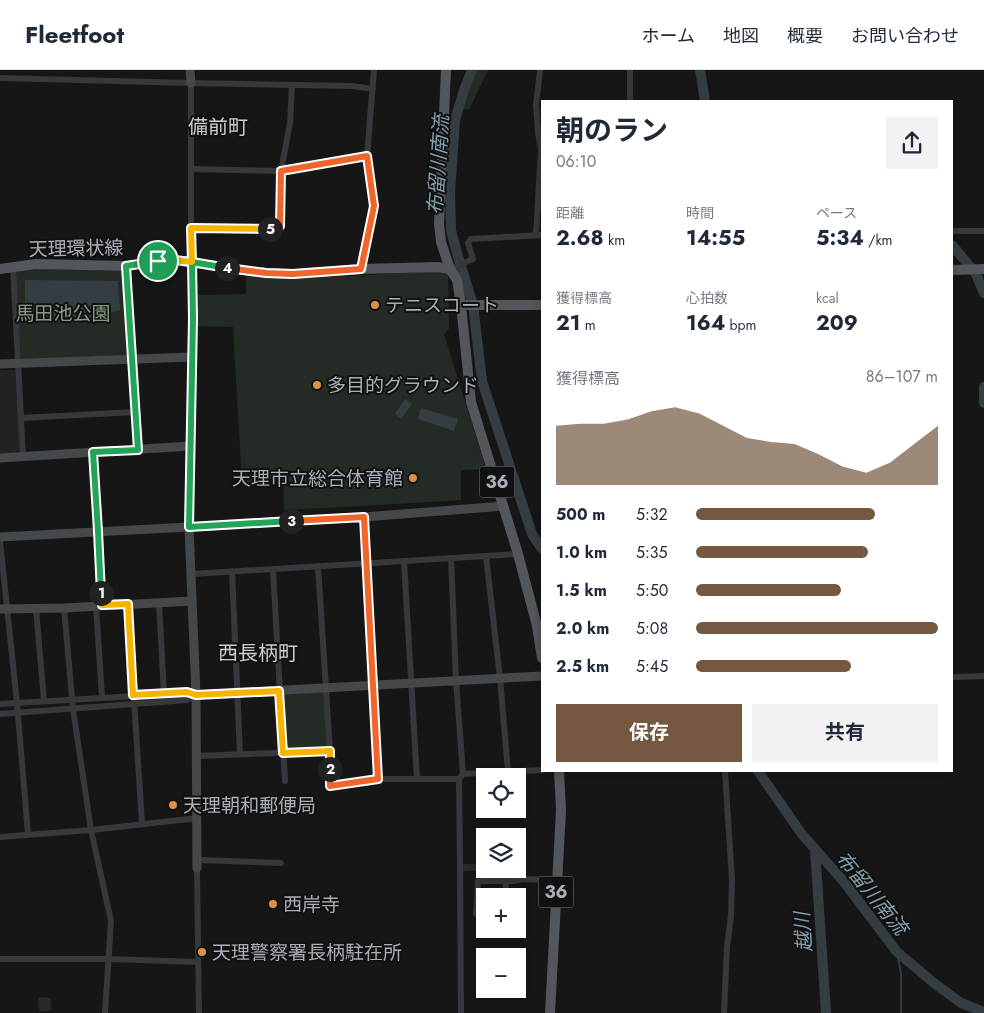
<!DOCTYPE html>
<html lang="ja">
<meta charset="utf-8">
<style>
:root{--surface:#fff;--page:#f2f2f3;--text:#1f2937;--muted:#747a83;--line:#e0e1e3;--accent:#74583f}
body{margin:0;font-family:Jost,"Noto Sans JP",sans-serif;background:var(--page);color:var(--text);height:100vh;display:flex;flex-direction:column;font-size:19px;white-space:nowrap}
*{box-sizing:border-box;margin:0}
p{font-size:16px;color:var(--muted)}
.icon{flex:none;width:28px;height:28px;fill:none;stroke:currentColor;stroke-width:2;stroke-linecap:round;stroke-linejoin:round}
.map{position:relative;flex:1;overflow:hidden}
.panel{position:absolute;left:541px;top:30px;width:412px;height:672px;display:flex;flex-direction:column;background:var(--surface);border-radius:0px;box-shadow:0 2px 8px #0003}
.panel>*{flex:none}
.controls{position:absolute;left:476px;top:698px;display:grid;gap:10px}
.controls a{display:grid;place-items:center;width:50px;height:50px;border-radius:0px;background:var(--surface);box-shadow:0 2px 8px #0003;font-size:25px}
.pin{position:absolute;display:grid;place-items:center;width:42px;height:42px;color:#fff;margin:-21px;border:2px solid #fff;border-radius:50%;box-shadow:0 1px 5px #0007}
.km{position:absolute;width:25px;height:25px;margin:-12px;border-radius:50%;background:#222;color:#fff;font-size:14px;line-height:25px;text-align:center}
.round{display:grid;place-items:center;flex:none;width:52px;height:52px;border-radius:0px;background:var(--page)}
.overview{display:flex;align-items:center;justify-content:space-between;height:85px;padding:0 15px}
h1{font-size:28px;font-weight:700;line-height:38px}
.stats{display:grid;grid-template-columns:repeat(3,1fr);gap:8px;height:85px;padding:5px 15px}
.stats div{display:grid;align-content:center}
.stats b{font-size:21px;font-weight:700}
.stats small{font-size:14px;font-weight:400}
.stats p{font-size:14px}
.chart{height:140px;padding:10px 15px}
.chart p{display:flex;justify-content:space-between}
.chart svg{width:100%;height:90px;margin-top:5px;fill:var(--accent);opacity:.7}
.primary-button{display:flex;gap:10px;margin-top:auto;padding:10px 15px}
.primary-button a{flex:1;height:58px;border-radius:0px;background:var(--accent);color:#fff;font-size:20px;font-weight:700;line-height:58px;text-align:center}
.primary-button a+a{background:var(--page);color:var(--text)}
ul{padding:0 15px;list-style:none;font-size:16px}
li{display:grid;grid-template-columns:80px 60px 1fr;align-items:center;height:38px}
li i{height:12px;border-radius:6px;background:var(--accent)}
header{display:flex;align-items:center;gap:30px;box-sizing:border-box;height:70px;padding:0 25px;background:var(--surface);border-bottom:1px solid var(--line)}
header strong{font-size:24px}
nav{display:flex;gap:28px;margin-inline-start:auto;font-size:18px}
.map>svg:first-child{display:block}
.built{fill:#222224}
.green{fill:#242b24}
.water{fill:#343e42}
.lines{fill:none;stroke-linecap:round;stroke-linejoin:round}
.stream{stroke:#343e42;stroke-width:2}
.river{stroke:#343e42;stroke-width:10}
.street{stroke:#37383c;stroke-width:6}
.secondary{stroke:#45484b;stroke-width:9}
.primary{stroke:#53565a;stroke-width:10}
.split-1-casing{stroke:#fff;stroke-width:10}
.split-2-casing{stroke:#fff;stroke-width:10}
.split-3-casing{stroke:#fff;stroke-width:10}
.split-4-casing{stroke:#fff;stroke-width:10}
.split-5-casing{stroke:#fff;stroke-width:10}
.split-6-casing{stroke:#fff;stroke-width:10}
.split-1{stroke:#22a559;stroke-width:6}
.split-2{stroke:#f5b400;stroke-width:6}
.split-3{stroke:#f0652b;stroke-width:6}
.split-4{stroke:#22a559;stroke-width:6}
.split-5{stroke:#f0652b;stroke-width:6}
.split-6{stroke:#f5b400;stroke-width:6}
.poi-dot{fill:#dd9148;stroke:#111112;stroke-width:2}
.labels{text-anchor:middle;stroke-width:4;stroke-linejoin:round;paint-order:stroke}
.shield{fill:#111112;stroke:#7b8085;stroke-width:1}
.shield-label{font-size:18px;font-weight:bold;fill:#a9afb6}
.street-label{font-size:19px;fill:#a9afb6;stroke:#111112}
.poi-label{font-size:19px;fill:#a9afb6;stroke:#111112;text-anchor:start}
.park-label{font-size:19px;fill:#859e82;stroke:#111112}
.neighbourhood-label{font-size:20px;fill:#c9cdd2;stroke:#111112}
.water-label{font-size:20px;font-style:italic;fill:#84a0ad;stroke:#111112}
</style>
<header>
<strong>Fleetfoot</strong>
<nav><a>ホーム</a><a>地図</a><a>概要</a><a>お問い合わせ</a></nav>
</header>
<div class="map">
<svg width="984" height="943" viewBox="0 0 984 943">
<rect width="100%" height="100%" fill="#161617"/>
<polygon class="built" points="0,300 17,300 20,382 0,384"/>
<g class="green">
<polygon points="473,0 488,0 469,40 461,38"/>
<polygon points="39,199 122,201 124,203 129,281 126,285 22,289 21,288 16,203 17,203 18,200"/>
<polygon points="442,201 448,204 449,259 444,264 486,399 461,400 461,430 364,436 284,440 283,411 242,413 233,257 197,256 198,225 246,224 246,205 287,209"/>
<polygon points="326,620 329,677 326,679 288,681 284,679 280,630 285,623"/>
<polygon points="461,794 480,794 479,801 462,801"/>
<polygon points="38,927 51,928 51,941 39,941"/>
</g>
<g class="water">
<polygon points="25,210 118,211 120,240 79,253 25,250"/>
<polygon points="405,329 412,334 401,349 395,344"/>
<polygon points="421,338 458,349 454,361 418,349"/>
</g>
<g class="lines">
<polyline class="stream" points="897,882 901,904 901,943"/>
<g class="river">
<polyline points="472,0 464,20 455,50 450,123 451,160 457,183 473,235 482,311 532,464 542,479"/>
<polyline points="700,0 705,31"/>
<polyline points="952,175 976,204 984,223"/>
<polyline points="984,317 984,333"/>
<polyline points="758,701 801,763 844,812 897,882 934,913 961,933 984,942"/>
<polyline points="815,779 826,943"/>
</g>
<g class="street">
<polyline points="0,8 191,13 352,16 373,19"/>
<polyline points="191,13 191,158 192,192"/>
<polyline points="630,31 630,0"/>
<polyline points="191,99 281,101 367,86"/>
<polyline points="191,158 270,159 280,156 281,101 290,53 292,15"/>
<polyline points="952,161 984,161"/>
<polyline points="536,165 541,79 538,63 536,35 540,0"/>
<polyline points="126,196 138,380"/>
<polyline points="13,197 23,387"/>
<polyline points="361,199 373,137 367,86 374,0"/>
<polyline points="450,199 473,189 468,173 471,169 542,165"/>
<polyline points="21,348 135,342"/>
<polyline points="93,382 99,461 102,535"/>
<polyline points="364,447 378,709"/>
<polyline points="0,471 17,633 28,764"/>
<polyline points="486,486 500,608 508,702"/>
<polyline points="451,488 456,610 463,704"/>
<polyline points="404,491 417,709"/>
<polyline points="318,496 330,681 330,716 378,709 459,709 463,704 542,700"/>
<polyline points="273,499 285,711"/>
<polyline points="232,501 240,684"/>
<polyline points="191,504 518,484"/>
<polyline points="159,533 164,624"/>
<polyline points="128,534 142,754"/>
<polyline points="96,536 102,627"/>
<polyline points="64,538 73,639 91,760 111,851 105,943"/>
<polyline points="36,539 44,631"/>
<polyline points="952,607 984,606"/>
<polyline points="0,634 187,623 196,625"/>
<polyline points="0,644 187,630 196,625"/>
<polyline points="197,686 330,681"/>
<polyline points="459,709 460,791 461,943"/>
<polyline points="0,767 91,760 198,748"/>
<polyline points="198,790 281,793"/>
<polyline points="197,798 199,943"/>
<polyline points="505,826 506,811"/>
<polyline points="476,844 478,811 514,811 523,809 557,810"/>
<polyline points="0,889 108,889 198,892"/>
<polyline points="724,943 727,877 731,846 732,810 725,701"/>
</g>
<g class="secondary">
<polyline points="190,0 191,13"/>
<polyline points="192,192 193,249 189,457 196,625 197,798"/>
<polyline points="0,294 192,287"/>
<polyline points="0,388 190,376"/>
<polyline points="0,467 189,457 364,447 504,436"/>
<polyline points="0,539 64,538 192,531"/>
<polyline points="196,625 542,606"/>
</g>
<g class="primary">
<polyline points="446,0 439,154 441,172 450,199 457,210 461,235 471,332 518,484 537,556 542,588"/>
<polyline points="0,199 36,194 126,196 174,190 266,203 293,204 361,199 438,197 450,199"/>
<polyline points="952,200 984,199"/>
<polyline points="461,235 542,235"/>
<polyline points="550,943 561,740 559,701"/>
</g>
</g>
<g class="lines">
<g class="split-1-casing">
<polyline id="split-1" points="101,523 98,461 93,382 138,380 126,196 158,191"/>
</g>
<g class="split-2-casing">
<polyline id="split-2" points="101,523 102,535 128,534 133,625 187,622 196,625 279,621 283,683 330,681 330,699"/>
</g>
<g class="split-3-casing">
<polyline id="split-3" points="291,451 364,447 378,709 330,716 330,699"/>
</g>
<g class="split-4-casing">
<polyline id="split-4" points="227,198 192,192 193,249 189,457 291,451"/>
</g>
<g class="split-5-casing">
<polyline id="split-5" points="227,198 266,203 293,204 361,199 374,136 367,86 281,101 280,156 270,159"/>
</g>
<g class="split-6-casing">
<polyline id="split-6" points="158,191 174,190 192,192 191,158 270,159"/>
</g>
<use href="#split-1" class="split-1"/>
<use href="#split-2" class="split-2"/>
<use href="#split-3" class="split-3"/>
<use href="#split-4" class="split-4"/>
<use href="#split-5" class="split-5"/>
<use href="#split-6" class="split-6"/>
</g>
<g class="poi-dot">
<circle cx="375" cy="235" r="5"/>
<circle cx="317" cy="315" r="5"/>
<circle cx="413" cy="408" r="5"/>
<circle cx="173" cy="735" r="5"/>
<circle cx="273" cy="834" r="5"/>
<circle cx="202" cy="882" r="5"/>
</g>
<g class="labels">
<g class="shield">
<rect x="479.5" y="396.5" width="35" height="31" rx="4"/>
<rect x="538.5" y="806.5" width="35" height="31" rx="4"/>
</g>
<g class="shield-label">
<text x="497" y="418">36</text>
<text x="556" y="828">36</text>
</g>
<g class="street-label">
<text transform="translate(76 178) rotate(-1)" y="7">天理環状線</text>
</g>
<g class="poi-label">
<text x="385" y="242">テニスコート</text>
<text x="327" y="322">多目的グラウンド</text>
<text x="403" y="415" text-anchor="end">天理市立総合体育館</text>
<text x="183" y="742">天理朝和郵便局</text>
<text x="283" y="841">西岸寺</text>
<text x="212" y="889">天理警察署長柄駐在所</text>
</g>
<g class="park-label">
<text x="63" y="250">馬田池公園</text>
</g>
<g class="neighbourhood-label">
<text x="218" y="64">備前町</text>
<text x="258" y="590">西長柄町</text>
</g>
<g class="water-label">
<text transform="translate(438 95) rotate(-86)" y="7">布留川南流</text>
<text transform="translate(872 823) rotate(51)" y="7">布留川南流</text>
<text transform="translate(803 862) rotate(-94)" y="7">越川</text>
</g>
</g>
</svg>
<div class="controls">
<a><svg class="icon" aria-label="locate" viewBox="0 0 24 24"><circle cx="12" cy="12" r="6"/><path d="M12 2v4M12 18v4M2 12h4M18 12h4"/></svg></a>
<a><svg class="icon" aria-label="layers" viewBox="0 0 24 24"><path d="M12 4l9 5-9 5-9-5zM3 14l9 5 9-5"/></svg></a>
<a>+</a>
<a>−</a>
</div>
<div class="pin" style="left:158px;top:191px;background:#1e9e55"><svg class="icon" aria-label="arrive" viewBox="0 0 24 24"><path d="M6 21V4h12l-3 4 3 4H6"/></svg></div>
<b class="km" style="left:101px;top:523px">1</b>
<b class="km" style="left:330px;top:699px">2</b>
<b class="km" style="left:291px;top:451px">3</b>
<b class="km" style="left:227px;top:198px">4</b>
<b class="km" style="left:270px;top:159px">5</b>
<section class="panel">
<div class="overview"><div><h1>朝のラン</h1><p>06:10</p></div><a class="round"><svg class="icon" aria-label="share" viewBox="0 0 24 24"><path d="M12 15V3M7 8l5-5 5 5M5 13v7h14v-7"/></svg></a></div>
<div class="stats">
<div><p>距離</p><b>2.68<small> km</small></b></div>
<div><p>時間</p><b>14:55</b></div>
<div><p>ペース</p><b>5:34<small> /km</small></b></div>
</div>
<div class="stats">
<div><p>獲得標高</p><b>21<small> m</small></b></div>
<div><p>心拍数</p><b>164<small> bpm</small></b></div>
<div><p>kcal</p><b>209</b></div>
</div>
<div class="chart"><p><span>獲得標高</span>86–107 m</p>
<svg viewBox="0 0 160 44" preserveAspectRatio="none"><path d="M0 44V15L10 14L20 14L30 12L40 8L50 6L60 9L70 15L80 21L90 23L100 24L110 29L120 35L130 38L140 33L150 24L160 15V44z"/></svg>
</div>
<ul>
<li><b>500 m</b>5:32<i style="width:74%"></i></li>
<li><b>1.0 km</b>5:35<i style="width:71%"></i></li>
<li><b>1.5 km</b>5:50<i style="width:60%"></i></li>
<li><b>2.0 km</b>5:08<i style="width:100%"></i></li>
<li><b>2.5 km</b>5:45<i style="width:64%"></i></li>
</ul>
<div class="primary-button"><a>保存</a><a>共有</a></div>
</section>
</div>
